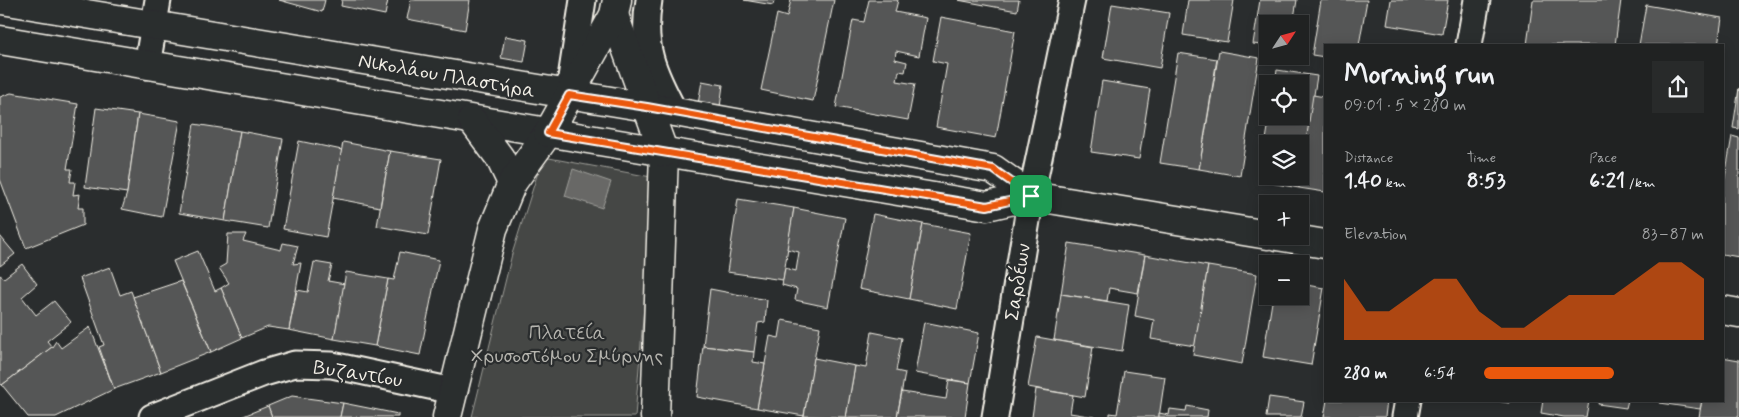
<!DOCTYPE html>
<meta charset="utf-8">
<style>
:root{--surface:#202222;--page:#282a2a;--text:#f1f3f6;--muted:#a2a4a5;--line:#3d3f40;--accent:#ea580c}
body{margin:0;font-family:Mynerve,sans-serif;background:var(--page);color:var(--text);height:100vh;display:flex;flex-direction:column;font-size:19px;white-space:nowrap}
*{box-sizing:border-box;margin:0}
p{font-size:16px;color:var(--muted)}
.icon{flex:none;width:28px;height:28px;fill:none;stroke:currentColor;stroke-width:2;stroke-linecap:round;stroke-linejoin:round}
.map{position:relative;flex:1;overflow:hidden}
.side{position:absolute;left:1324px;top:44px;width:400px;height:358px;display:flex;flex-direction:column;background:var(--surface);border-radius:0px;box-shadow:0 2px 12px #0003,0 0 0 1px var(--line)}
.side>*{flex:none}
.needle{width:32px;rotate:54deg}
.controls{position:absolute;left:1259px;top:15px;display:grid;gap:10px}
.controls a{display:grid;place-items:center;width:50px;height:50px;border-radius:0px;background:var(--surface);box-shadow:0 2px 12px #0003,0 0 0 1px var(--line);font-size:25px}
.pin{position:absolute;display:grid;place-items:center;width:42px;height:42px;color:#fff;margin:-21px;border-radius:10px;box-shadow:0 2px 8px #0006}
.round{display:grid;place-items:center;flex:none;width:52px;height:52px;border-radius:0px;background:var(--page)}
.headline{display:flex;align-items:center;justify-content:space-between;height:85px;padding:0 20px}
h1{font-size:28px;font-weight:700;line-height:38px}
.metrics{display:grid;grid-template-columns:repeat(3,1fr);gap:8px;height:85px;padding:5px 20px}
.metrics div{display:grid;align-content:center}
.metrics b{font-size:21px;font-weight:700}
.metrics small{font-size:14px;font-weight:400}
.metrics p{font-size:14px}
.chart{height:140px;padding:10px 20px}
.chart p{display:flex;justify-content:space-between}
.chart svg{width:100%;height:90px;margin-top:5px;fill:var(--accent);opacity:.7}
ul{padding:0 20px;list-style:none;font-size:16px}
li{display:grid;grid-template-columns:80px 60px 1fr;align-items:center;height:38px}
li i{height:12px;border-radius:6px;background:var(--accent)}
.map>svg:first-child{display:block}
.green{fill:#444645;stroke:#9c9c96}
.water{fill:#676866;stroke:#9f9f9a}
.building{fill:#555756;stroke:#f4f1e8;fill-rule:evenodd}
.lines{fill:none;stroke-linecap:round;stroke-linejoin:round}
.minor-casing{stroke:#f4f1e8;stroke-width:29}
.tertiary-casing{stroke:#f4f1e8;stroke-width:31}
.secondary-casing{stroke:#f4f1e8;stroke-width:31}
.minor{stroke:#2a2d2e;stroke-width:25}
.tertiary{stroke:#2a2d2e;stroke-width:28}
.secondary{stroke:#2a2d2e;stroke-width:28}
.route-casing{stroke:#fff;stroke-width:10}
.route{stroke:#ea580c;stroke-width:6}
.labels{text-anchor:middle;stroke-width:4.5;stroke-linejoin:round;paint-order:stroke}
.street-label{font-size:20px;fill:#f4f1e8;stroke:#2a2d2e}
.park-label{font-size:20px;fill:#b6b5af;stroke:#2a2d2e}
</style>
<div class="map">
<svg width="1739" height="417" viewBox="0 0 1739 417">
<rect width="100%" height="100%" fill="#2a2d2e"/>
<filter id="ink" filterUnits="userSpaceOnUse"><feTurbulence type="fractalNoise" baseFrequency=".02" numOctaves="2"/><feDisplacementMap in="SourceGraphic" scale="10" xChannelSelector="R" yChannelSelector="G"/><feConvolveMatrix kernelMatrix="1 2 1 2 8 2 1 2 1" color-interpolation-filters="sRGB"/></filter>
<g filter="url(#ink)">
<polygon class="green" points="549,158 651,177 652,206 635,417 472,417 512,254 540,166"/>
<polygon class="water" points="573,169 611,182 602,208 565,196"/>
<g class="building">
<polygon points="279,0 325,0 322,12"/>
<polygon points="342,0 388,0 385,15 341,6"/>
<polygon points="411,0 470,0 465,30 407,19"/>
<polygon points="744,0 774,0 773,5"/>
<polygon points="791,0 834,0 813,101 761,90 777,14 787,17"/>
<polygon points="869,0 898,0 895,12 926,18 919,56 896,51 895,59 907,62 905,72 899,71 897,81 915,84 908,120 836,107 853,20 864,22"/>
<polygon points="958,0 1019,0 1017,11"/>
<polygon points="1188,0 1234,0 1227,42 1183,35"/>
<polygon points="1260,0 1297,0 1293,24 1268,24 1268,46 1253,44"/>
<polygon points="1321,0 1367,0 1359,45 1325,45 1325,57 1312,55"/>
<polygon points="1391,0 1448,0 1442,34 1387,25"/>
<polygon points="1533,0 1621,0 1615,45 1527,45"/>
<polygon points="1112,4 1169,13 1160,68 1103,58"/>
<polygon points="1646,5 1722,18 1718,45 1639,45"/>
<polygon points="941,17 1015,31 996,138 936,127 947,64 933,61"/>
<polygon points="505,36 528,40 524,62 501,58"/>
<polygon points="1219,51 1259,58 1240,176 1199,169"/>
<polygon points="1178,53 1217,59 1199,169 1160,163"/>
<path d="M1277 70 1317 76 1299 188 1259 181 1270 116H1300V84H1275ZM1268 144H1300V176H1268Z"/>
<polygon points="702,81 723,85 720,107 698,104"/>
<polygon points="1102,81 1150,89 1139,159 1091,152"/>
<polygon points="1739,88 1739,129 1733,128"/>
<polygon points="11,93 78,104 67,169 72,169 70,182 75,182 73,195 80,194 78,208 83,208 83,225 26,248 0,179 0,97"/>
<polygon points="1313,95 1325,97 1325,192 1299,188"/>
<polygon points="96,108 138,114 127,193 85,187"/>
<polygon points="138,114 180,121 162,217 122,209 127,193"/>
<polygon points="194,124 240,131 225,221 179,213"/>
<polygon points="240,131 283,139 268,228 225,221"/>
<polygon points="1732,136 1739,138 1739,257 1722,254 1722,195"/>
<polygon points="299,141 342,150 326,237 283,229"/>
<polygon points="343,142 390,151 380,207 333,198"/>
<polygon points="390,151 441,159 428,235 377,226"/>
<polygon points="738,199 794,208 783,280 727,272"/>
<polygon points="794,208 845,218 828,307 795,300 797,289 782,285 785,268 796,271 799,252 787,249"/>
<polygon points="873,214 923,224 909,299 859,289"/>
<polygon points="923,224 971,233 957,309 909,299"/>
<polygon points="228,234 246,234 243,241 281,250 283,243 298,246 293,264 301,263 289,330 268,327 242,338 221,288 229,283 219,268 226,264"/>
<polygon points="0,236 15,254 0,266"/>
<polygon points="1069,243 1145,255 1138,293 1109,288 1107,301 1061,294"/>
<polygon points="198,251 215,291 221,288 242,338 211,352 173,261"/>
<polygon points="400,252 439,260 420,355 375,346 388,279 394,280"/>
<polygon points="1145,255 1208,266 1195,346 1151,339 1154,320 1135,316"/>
<polygon points="314,262 332,265 328,281 345,284 334,339 289,330 297,290 308,292"/>
<polygon points="22,264 37,284 22,297 36,315 54,301 71,322 47,341 52,347 2,385 0,383 0,275 4,278"/>
<polygon points="1208,266 1257,274 1242,364 1193,355"/>
<polygon points="110,267 120,295 131,291 161,372 114,389 99,347 104,345 80,278"/>
<polygon points="346,272 388,279 375,346 334,339"/>
<polygon points="181,281 211,352 161,372 133,297"/>
<polygon points="1300,284 1324,288 1311,365 1263,357 1273,296 1300,296"/>
<polygon points="710,289 767,300 765,322 758,323 754,352 703,346"/>
<polygon points="1061,294 1129,305 1122,351 1054,340"/>
<polygon points="782,320 820,327 804,416 757,408 770,336 779,338"/>
<polygon points="924,322 979,333 970,383 915,373"/>
<polygon points="90,327 114,389 56,417 28,417 2,385 52,347 56,341 61,348"/>
<polygon points="872,332 902,338 896,371 905,373 897,417 846,417 855,366 866,368"/>
<polygon points="1037,337 1093,347 1085,397 1028,387"/>
<polygon points="703,346 754,352 753,362 765,364 757,408 697,397"/>
<polygon points="1722,357 1739,360 1739,417 1699,417 1702,400 1722,400"/>
<polygon points="814,358 855,366 846,417 804,416"/>
<polygon points="1124,371 1165,377 1159,417 1110,417 1110,413 1117,414"/>
<polygon points="949,380 970,383 965,417 897,417 902,392 946,399"/>
<polygon points="1036,389 1073,395 1070,413 1095,417 1032,417"/>
<polygon points="292,396 343,403 340,417 272,417 268,406"/>
<polygon points="1269,397 1304,402 1301,417 1266,417"/>
<polygon points="1327,400 1387,400 1385,417 1324,417"/>
<polygon points="1490,400 1509,400 1509,403"/>
<polygon points="1543,400 1589,400 1586,417 1564,417 1541,413"/>
<polygon points="1599,400 1628,400 1626,408 1598,404"/>
<polygon points="1660,400 1702,400 1700,409 1659,403"/>
<polygon points="343,403 398,414 398,417 340,417"/>
<polygon points="268,406 272,417 241,417"/>
<polygon points="1187,406 1208,410 1207,417 1159,417 1159,413 1169,415 1170,409 1186,411"/>
</g>
<g class="lines">
<g class="minor-casing">
<g id="minor">
<path d="M649 0C641 46 653 72 675 113"/>
<polyline points="1469,45 1477,0"/>
<polyline points="147,66 158,0"/>
<polyline points="569,91 583,0"/>
<polyline points="152,417 264,373 295,364 332,365 453,391"/>
<polyline points="995,417 1031,196 1072,0"/>
<polyline points="1405,417 1408,400"/>
</g>
</g>
<g class="tertiary-casing">
<g id="tertiary">
<polyline points="2,0 647,107 993,169 1031,196"/>
<polyline points="0,40 987,206 1031,196 1268,235"/>
<polyline points="472,120 500,158 512,183"/>
<polyline points="1277,236 1325,244"/>
<polyline points="1722,310 1739,313"/>
<polyline points="447,417 493,229 512,183 548,133"/>
<polyline points="655,417 664,153"/>
</g>
</g>
<g class="secondary-casing">
<g id="secondary">
<polyline points="614,15 664,153"/>
<polyline points="548,133 614,15 617,0"/>
</g>
</g>
<use href="#minor" class="minor"/>
<use href="#tertiary" class="tertiary"/>
<use href="#secondary" class="secondary"/>
</g>
</g>
<g class="lines" filter="url(#ink)">
<g class="route-casing">
<polygon id="route" points="569,95 647,107 993,169 1031,196 987,206 548,133"/>
</g>
<use href="#route" class="route"/>
</g>
<g class="labels">
<g class="street-label">
<text transform="translate(447 75) rotate(10)" y="7">Νικολάου Πλαστήρα</text>
<text transform="translate(1017 282) rotate(-81)" y="7">Σαρδέων</text>
<text transform="translate(358 373) rotate(9)" y="7">Βυζαντίου</text>
</g>
<g class="park-label">
<text x="567" y="339">Πλατεία<tspan x="567" dy="23">Χρυσοστόμου Σμύρνης</tspan></text>
</g>
</g>
</svg>
<div class="controls">
<a><svg class="needle" viewBox="-14 -14 28 28"><path d="M0-13l5 13h-10z" fill="#e53935"/><path d="M0 13l5-13h-10z" fill="#a2a4a5"/></svg></a>
<a><svg class="icon" aria-label="locate" viewBox="0 0 24 24"><circle cx="12" cy="12" r="6"/><path d="M12 2v4M12 18v4M2 12h4M18 12h4"/></svg></a>
<a><svg class="icon" aria-label="layers" viewBox="0 0 24 24"><path d="M12 4l9 5-9 5-9-5zM3 14l9 5 9-5"/></svg></a>
<a>+</a>
<a>−</a>
</div>
<div class="pin" style="left:1031px;top:196px;background:#1e9e55"><svg class="icon" aria-label="arrive" viewBox="0 0 24 24"><path d="M6 21V4h12l-3 4 3 4H6"/></svg></div>
<section class="side">
<div class="headline"><div><h1>Morning run</h1><p>09:01 · 5 × 280 m</p></div><a class="round"><svg class="icon" aria-label="share" viewBox="0 0 24 24"><path d="M12 15V3M7 8l5-5 5 5M5 13v7h14v-7"/></svg></a></div>
<div class="metrics">
<div><p>Distance</p><b>1.40<small> km</small></b></div>
<div><p>Time</p><b>8:53</b></div>
<div><p>Pace</p><b>6:21<small> /km</small></b></div>
</div>
<div class="chart"><p><span>Elevation</span>83–87 m</p>
<svg viewBox="0 0 160 44" preserveAspectRatio="none"><path d="M0 44V14L10 30L20 30L30 22L40 14L50 14L60 30L70 38L80 38L90 30L100 22L110 22L120 22L130 14L140 6L150 6L160 14V44z"/></svg>
</div>
<ul>
<li><b>280 m</b>6:54<i style="width:59%"></i></li>
</ul>
</section>
</div>
